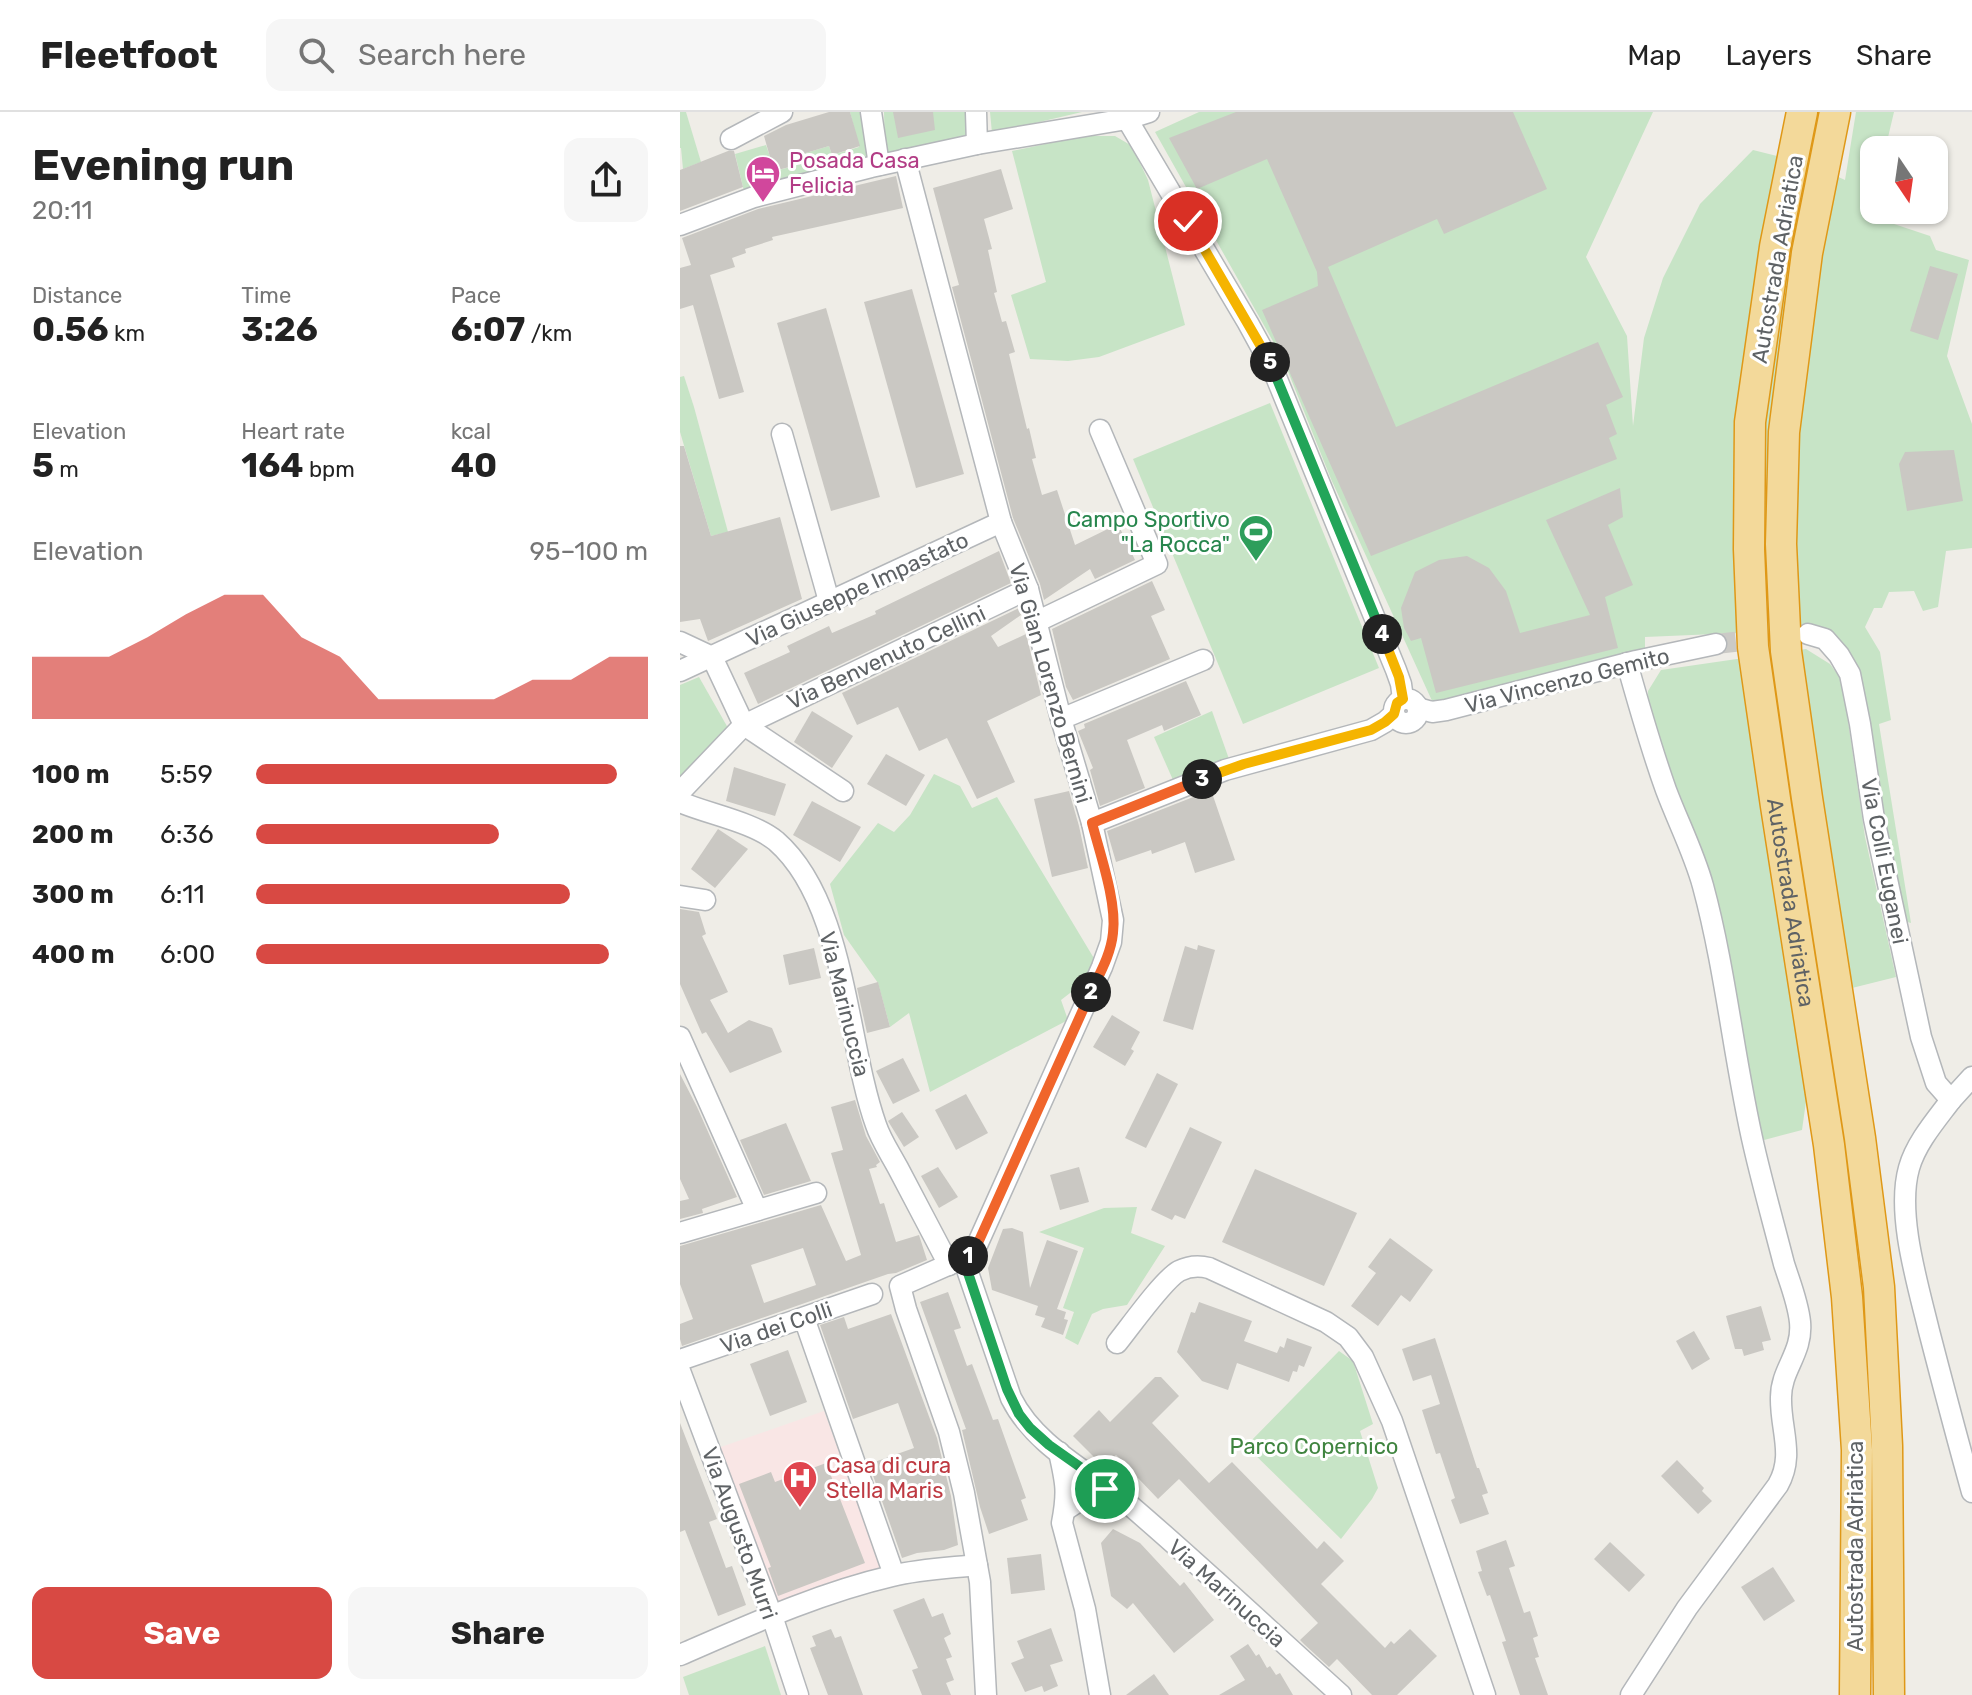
<!DOCTYPE html>
<meta charset="utf-8">
<style>
:root{--surface:#fff;--page:#f6f6f6;--text:#222;--muted:#767676;--line:#e0e0e0;--accent:#d84943}
body{margin:0;font-family:Rubik,sans-serif;background:var(--page);color:var(--text);height:100vh;display:flex;flex-direction:column;font-size:30px;white-space:nowrap}
*{box-sizing:border-box;margin:0}
p{font-size:26px;color:var(--muted)}
.icon{flex:none;width:44px;height:44px;fill:none;stroke:currentColor;stroke-width:2;stroke-linecap:round;stroke-linejoin:round}
.map{position:relative;flex:1;overflow:hidden}
.drawer{display:flex;flex-direction:column;background:var(--surface);width:680px}
.drawer>*{flex:none}
.needle{width:52px;rotate:167deg}
.fabs{position:absolute;left:1180px;top:24px;display:grid;gap:16px}
.fabs a{display:grid;place-items:center;width:88px;height:88px;border-radius:16px;background:var(--surface);box-shadow:0 2px 6px #0004;font-size:40px}
.pin{position:absolute;display:grid;place-items:center;width:68px;height:68px;color:#fff;margin:-34px;border:4px solid #fff;border-radius:50%;box-shadow:0 2px 8px #0007}
.km{position:absolute;width:40px;height:40px;margin:-20px;border-radius:50%;background:#222;color:#fff;font-size:22px;line-height:40px;text-align:center}
.round{display:grid;place-items:center;flex:none;width:84px;height:84px;border-radius:16px;background:var(--page)}
.summary{display:flex;align-items:center;justify-content:space-between;height:136px;padding:0 32px}
h1{font-size:44px;font-weight:700;line-height:60px}
.stats{display:grid;grid-template-columns:repeat(3,1fr);gap:12px;height:136px;padding:8px 32px}
.stats div{display:grid;align-content:center}
.stats b{font-size:34px;font-weight:700}
.stats small{font-size:22px;font-weight:400}
.stats p{font-size:22px}
.chart{height:224px;padding:16px 32px}
.chart p{display:flex;justify-content:space-between}
.chart svg{width:100%;height:144px;margin-top:8px;fill:var(--accent);opacity:.7}
.action{display:flex;gap:16px;margin-top:auto;padding:16px 32px}
.action a{flex:1;height:92px;border-radius:16px;background:var(--accent);color:#fff;font-size:32px;font-weight:700;line-height:92px;text-align:center}
.action a+a{background:var(--page);color:var(--text)}
ul{padding:0 32px;list-style:none;font-size:26px}
li{display:grid;grid-template-columns:128px 96px 1fr;align-items:center;height:60px}
li i{height:20px;border-radius:10px;background:var(--accent)}
header{display:flex;align-items:center;gap:48px;box-sizing:border-box;height:112px;padding:0 40px;background:var(--surface);border-bottom:2px solid var(--line)}
header strong{font-size:38px}
nav{display:flex;gap:44px;margin-inline-start:auto;font-size:28px}
.search{width:560px;height:72px;background:var(--page);display:flex;align-items:center;gap:20px;box-sizing:border-box;padding:0 28px;border-radius:16px;color:var(--muted);font-size:30px}
main{display:flex;flex:1;min-height:0}
.map>svg:first-child{display:block}
.medical{fill:#f9e6e5}
.green{fill:#c7e4c6}
.building{fill:#cac8c3;fill-rule:evenodd}
.lines{fill:none;stroke-linecap:round;stroke-linejoin:round}
.minor-tunnel{stroke:#cbcac6;stroke-width:20;stroke-dasharray:20 10;stroke-linecap:butt}
.minor-casing{stroke:#b4b7ba;stroke-width:23}
.highway-casing{stroke:#df9817;stroke-width:33}
.minor{stroke:#fff;stroke-width:20}
.highway{stroke:#f3d99a;stroke-width:30}
.split-1-casing{stroke:#fff;stroke-width:16}
.split-2-casing{stroke:#fff;stroke-width:16}
.split-3-casing{stroke:#fff;stroke-width:16}
.split-4-casing{stroke:#fff;stroke-width:16}
.split-5-casing{stroke:#fff;stroke-width:16}
.split-6-casing{stroke:#fff;stroke-width:16}
.split-1{stroke:#22a559;stroke-width:10}
.split-2{stroke:#f0652b;stroke-width:10}
.split-3{stroke:#f0652b;stroke-width:10}
.split-4{stroke:#f5b400;stroke-width:10}
.split-5{stroke:#22a559;stroke-width:10}
.split-6{stroke:#f5b400;stroke-width:10}
.labels{text-anchor:middle;stroke-width:6;stroke-linejoin:round;paint-order:stroke}
.hotel-label{font-size:22px;fill:#b23c85;stroke:#fff;text-anchor:start}
.street-label{font-size:22px;fill:#5e6265;stroke:#fff}
.leisure-label{font-size:22px;fill:#27864d;stroke:#fff;text-anchor:end}
.park-label{font-size:22px;fill:#3f843f;stroke:#fff}
.health-label{font-size:22px;fill:#be3a42;stroke:#fff;text-anchor:start}
</style>
<header>
<strong>Fleetfoot</strong>
<div class="search"><svg class="icon" aria-label="search" viewBox="0 0 24 24"><circle cx="10" cy="10" r="6"/><path d="M15 15l6 6"/></svg>Search here</div>
<nav><a>Map</a><a>Layers</a><a>Share</a></nav>
</header>
<main>
<section class="drawer">
<div class="summary"><div><h1>Evening run</h1><p>20:11</p></div><a class="round"><svg class="icon" aria-label="share" viewBox="0 0 24 24"><path d="M12 15V3M7 8l5-5 5 5M5 13v7h14v-7"/></svg></a></div>
<div class="stats">
<div><p>Distance</p><b>0.56<small> km</small></b></div>
<div><p>Time</p><b>3:26</b></div>
<div><p>Pace</p><b>6:07<small> /km</small></b></div>
</div>
<div class="stats">
<div><p>Elevation</p><b>5<small> m</small></b></div>
<div><p>Heart rate</p><b>164<small> bpm</small></b></div>
<div><p>kcal</p><b>40</b></div>
</div>
<div class="chart"><p><span>Elevation</span>95–100 m</p>
<svg viewBox="0 0 160 44" preserveAspectRatio="none"><path d="M0 44V25L10 25L20 25L30 19L40 12L50 6L60 6L70 19L80 25L90 38L100 38L110 38L120 38L130 32L140 32L150 25L160 25V44z"/></svg>
</div>
<ul>
<li><b>100 m</b>5:59<i style="width:92%"></i></li>
<li><b>200 m</b>6:36<i style="width:62%"></i></li>
<li><b>300 m</b>6:11<i style="width:80%"></i></li>
<li><b>400 m</b>6:00<i style="width:90%"></i></li>
</ul>
<div class="action"><a>Save</a><a>Share</a></div>
</section>
<div class="map">
<svg width="1292" height="1583" viewBox="0 0 1292 1583">
<rect width="100%" height="100%" fill="#efede7"/>
<polygon class="medical" points="144,1299 202,1458 96,1496 38,1336"/>
<g class="green">
<polygon points="0,0 6,0 21,50 3,57 1,36 0,36"/>
<polygon points="170,0 182,0 191,48 64,79 55,42 86,33 95,59 121,52 119,43 149,34 152,43 179,35"/>
<polygon points="204,0 287,0 290,26 205,42"/>
<polygon points="310,0 402,0 312,21"/>
<polygon points="519,0 973,0 906,145 947,224 953,314 964,226 983,166 1020,92 1073,38 1130,52 1165,68 1176,0 1214,0 1205,38 1194,38 1194,88 1190,104 1250,124 1256,138 1289,148 1267,244 1292,312 1292,436 1266,439 1258,495 1243,499 1234,479 1209,480 1202,496 1194,496 1185,515 1200,540 1211,608 1199,612 1231,811 1216,807 1170,550 1128,518 965,525 965,539 753,591 651,367 603,247 475,20"/>
<polygon points="403,24 435,24 452,34 468,68 505,213 419,245 388,249 350,247 331,183 366,170 332,39"/>
<polygon points="4,264 14,295 48,420 31,424 0,320 0,265"/>
<polygon points="590,291 699,556 563,612 453,347"/>
<polygon points="1126,537 1150,552 1162,568 1185,725 1216,865 1172,876 1140,889 1122,1018 1073,1031 1041,857 969,626 968,579 981,558"/>
<polygon points="19,565 48,616 0,669 0,573"/>
<polygon points="532,599 549,647 493,668 474,625"/>
<polygon points="254,662 280,674 292,696 317,685 415,848 403,871 381,888 388,908 250,980 229,901 210,915 198,871 164,823 150,772 198,711 214,720 230,703"/>
<polygon points="457,1095 451,1121 485,1134 447,1193 423,1197 412,1202 398,1233 385,1226 394,1200 383,1196 404,1136 359,1120 424,1096"/>
<polygon points="659,1239 673,1249 693,1312 680,1319 698,1376 692,1387 661,1427 566,1334"/>
<polygon points="85,1534 101,1583 9,1583 3,1565"/>
</g>
<g class="building">
<polygon points="149,0 170,0 180,34 152,43 149,34 119,43 121,52 94,59 84,24 106,13"/>
<polygon points="213,0 253,0 255,18 218,26"/>
<polygon points="556,0 833,0 867,77 764,122 757,107 648,155 716,315 918,230 943,285 926,293 937,322 929,326 937,347 691,444 582,198 638,174 637,160 587,47 517,77 489,26"/>
<polygon points="48,39 54,39 63,75 0,99 0,58"/>
<polygon points="321,57 333,97 304,107 312,137 308,138 317,180 314,181 322,210 326,209 335,240 329,242 347,317 349,316 356,346 352,347 362,383 377,378 395,433 438,412 455,448 415,467 410,457 364,488 360,472 333,406 272,175 279,173 253,76"/>
<polygon points="216,64 223,96 92,125 93,128 65,137 66,141 52,146 55,155 30,163 64,280 39,287 13,193 0,197 0,156 11,153 2,126 78,97"/>
<polygon points="1250,154 1278,162 1258,228 1230,219"/>
<polygon points="232,177 284,362 236,376 184,190"/>
<polygon points="146,196 200,385 151,399 97,211"/>
<polygon points="0,334 4,334 31,424 100,405 122,487 28,529 20,507 0,510"/>
<polygon points="1274,338 1283,389 1227,399 1219,352 1225,340"/>
<polygon points="940,376 943,405 928,413 953,473 925,485 938,536 756,581 741,526 731,529 724,516 721,496 735,460 759,448 787,444 809,456 826,479 840,521 910,503 866,408"/>
<polygon points="319,439 331,471 78,592 64,561 110,540 107,534 149,514 152,521 196,502 195,499"/>
<polygon points="472,469 485,498 471,504 490,547 393,588 386,575 372,517"/>
<polygon points="339,496 341,503 311,524 318,535 346,522 361,583 307,609 335,670 297,687 267,626 239,639 218,595 177,613 162,581"/>
<polygon points="506,569 521,603 484,619 482,613 447,628 465,676 420,694 410,658 413,656 398,619 405,616 404,612"/>
<polygon points="132,599 173,624 152,656 114,630"/>
<polygon points="206,642 245,663 226,694 187,672"/>
<polygon points="54,655 106,672 95,704 46,689"/>
<polygon points="531,678 555,748 515,761 505,730 472,742 471,738 436,750 427,719"/>
<polygon points="389,679 399,714 408,756 372,765 354,687"/>
<polygon points="132,689 181,715 160,750 113,723"/>
<polygon points="38,717 68,737 35,776 11,757"/>
<polygon points="0,797 19,800 26,822 22,824 48,880 30,888 48,921 69,908 92,916 102,940 50,961 26,920 22,922 0,872"/>
<polygon points="518,833 535,838 513,918 483,909 505,834 517,838"/>
<polygon points="134,836 141,866 109,873 103,843"/>
<polygon points="198,870 210,915 187,921 177,876"/>
<polygon points="432,903 460,920 451,937 454,939 445,954 413,935"/>
<polygon points="223,946 240,979 213,992 196,959"/>
<polygon points="477,961 498,972 466,1036 445,1026"/>
<polygon points="0,962 17,995 57,1085 22,1097 23,1101 0,1107 0,1089 9,1087 0,1067"/>
<polygon points="286,982 308,1021 276,1038 255,998"/>
<path d="M175 988 186 1024 200 1050 196 1053 197 1055 189 1057 200 1092 204 1091 216 1130 239 1123 247 1148 216 1161 208 1162 2 1234 0 1227V1212L13 1207 0 1172V1134L141 1093 166 1149 181 1143 151 1041 163 1038 151 995ZM123 1136 136 1173 84 1191 71 1153Z"/>
<polygon points="222,1000 239,1025 224,1035 208,1009"/>
<polygon points="106,1011 131,1069 84,1083 60,1028"/>
<polygon points="510,1015 542,1030 505,1107 495,1103 492,1108 471,1098"/>
<polygon points="258,1055 278,1085 259,1096 241,1064"/>
<polygon points="399,1055 409,1090 380,1098 370,1063"/>
<polygon points="575,1057 677,1101 644,1174 542,1130"/>
<polygon points="332,1116 343,1120 350,1176 367,1128 398,1139 377,1197 386,1200 384,1207 388,1208 383,1223 361,1215 365,1206 355,1203 358,1194 312,1178 308,1156 323,1117"/>
<polygon points="710,1126 753,1158 730,1190 721,1183 698,1214 671,1194 696,1161 688,1155"/>
<polygon points="268,1180 281,1216 274,1218 287,1254 292,1252 313,1308 318,1307 346,1386 341,1388 348,1408 309,1422 300,1395 282,1318 286,1317 240,1190"/>
<polygon points="519,1190 572,1209 564,1229 597,1241 600,1234 604,1236 607,1226 632,1235 624,1255 619,1253 617,1260 613,1259 609,1270 557,1251 548,1278 522,1269 497,1240 511,1200 515,1201"/>
<polygon points="1081,1194 1091,1228 1082,1230 1084,1238 1064,1244 1062,1237 1055,1237 1046,1204"/>
<polygon points="211,1202 257,1326 271,1384 278,1433 264,1438 237,1441 222,1446 189,1352 234,1336 218,1291 173,1307 140,1213 164,1205 168,1217"/>
<polygon points="1014,1219 1030,1247 1012,1258 996,1229"/>
<polygon points="755,1226 797,1356 799,1356 808,1381 802,1383 809,1402 780,1412 771,1388 775,1386 760,1341 756,1342 742,1298 760,1292 751,1263 733,1269 722,1237"/>
<polygon points="108,1238 127,1290 90,1304 70,1252"/>
<polygon points="475,1265 481,1265 499,1284 472,1311 529,1371 552,1350 637,1437 644,1429 664,1449 641,1472 705,1536 711,1529 714,1532 730,1517 757,1544 717,1583 692,1583 657,1547 649,1555 625,1533 620,1528 638,1511 499,1367 478,1387 436,1343 424,1355 393,1324 419,1298 430,1310"/>
<polygon points="0,1311 37,1407 29,1410 46,1456 52,1454 66,1493 38,1504 5,1418 0,1420"/>
<polygon points="997,1348 1024,1376 1022,1379 1032,1389 1018,1402 981,1364"/>
<polygon points="146,1351 185,1451 98,1484 88,1456 91,1455 59,1372 91,1360 95,1370"/>
<polygon points="433,1417 460,1431 500,1474 504,1470 534,1508 494,1541 453,1491 447,1497 431,1484 421,1431"/>
<polygon points="826,1428 835,1454 829,1456 844,1501 850,1499 858,1524 853,1526 859,1545 855,1546 868,1583 840,1583 822,1530 826,1529 810,1483 807,1484 798,1460 802,1459 796,1439"/>
<polygon points="930,1430 965,1463 949,1480 914,1447"/>
<polygon points="361,1442 365,1478 331,1482 327,1446"/>
<polygon points="1093,1455 1115,1489 1084,1509 1061,1475"/>
<polygon points="244,1486 252,1505 263,1501 271,1522 264,1526 272,1545 266,1547 274,1568 266,1571 271,1583 242,1583 232,1558 238,1556 213,1498"/>
<polygon points="371,1516 383,1549 370,1553 378,1574 364,1580 362,1574 345,1580 331,1551 344,1546 337,1529"/>
<polygon points="151,1517 155,1526 161,1524 183,1583 148,1583 130,1536 136,1534 132,1524"/>
<polygon points="568,1532 576,1544 579,1542 587,1556 590,1554 596,1563 600,1561 613,1583 539,1583 565,1568 550,1544"/>
<polygon points="474,1562 489,1583 446,1583"/>
</g>
<g class="lines">
<polyline class="minor-tunnel" points="1036,532 1116,523"/>
<g class="minor-casing">
<g id="minor">
<polyline points="191,0 199,53"/>
<polyline points="296,0 297,32"/>
<polyline points="447,7 568,211 592,255 716,558 721,572 723,587"/>
<polyline points="51,27 102,0"/>
<polyline points="225,47 321,410 348,477 381,607 412,711 433,808 431,830 422,855 293,1142 220,1174 226,1197 269,1320 284,1381 300,1470 306,1583"/>
<polyline points="0,113 74,85 191,55 297,32 447,7 469,0"/>
<polyline points="102,322 149,489"/>
<polyline points="356,510 477,452 420,318"/>
<polyline points="1128,522 1145,527 1159,543 1170,562 1180,612 1194,707 1241,925 1256,971 1271,988 1292,965"/>
<polyline points="0,530 32,545 64,613 163,679"/>
<path d="M947 551C959 594 971 636 986 678 998 710 1014 741 1023 774 1046 859 1054 949 1074 1035 1083 1074 1094 1113 1104 1152 1110 1171 1118 1190 1120 1210 1123 1241 1101 1257 1101 1285 1100 1317 1115 1343 1098 1373L1007 1496 951 1583"/>
<polyline points="0,559 321,410"/>
<circle cx="726" cy="599" r="12"/>
<polyline points="738,596 752,600 766,598 956,549 1036,532"/>
<polyline points="381,607 523,548"/>
<polyline points="0,680 64,613 348,477"/>
<path d="M0 690C28 702 73 710 96 729 166 790 166 929 196 1013 201 1028 210 1041 218 1056 235 1088 252 1121 269 1153"/>
<polyline points="412,711 545,658 691,618 705,610 714,602"/>
<polyline points="0,784 25,788"/>
<polyline points="0,925 77,1098"/>
<path d="M1271 988C1256 1008 1236 1031 1229 1056 1216 1102 1238 1173 1249 1219 1263 1273 1277 1326 1292 1380"/>
<polyline points="0,1121 136,1081"/>
<path d="M283 1146 331 1286C356 1336 411 1360 452 1395 523 1456 591 1520 661 1583"/>
<polyline points="124,1206 214,1463"/>
<path d="M437 1231C450 1215 483 1168 499 1159 509 1154 518 1153 529 1156L646 1210 668 1225 683 1245 712 1309 805 1583"/>
<polyline points="0,1248 192,1182"/>
<polyline points="0,1259 92,1504 118,1583"/>
<path d="M379 1340C386 1371 388 1380 382 1411L405 1497 420 1583"/>
<polyline points="385,1398 408,1383 430,1376"/>
<path d="M0 1543C69 1513 139 1481 212 1464 240 1457 269 1456 297 1453"/>
</g>
</g>
<g class="highway-casing">
<g id="highway">
<path id="s1" d="M1122 0 1095 135 1070 310 1069 437 1073 535 1096 694 1149 1033 1167 1185 1177 1338 1175 1583"/>
<polyline points="1155,0 1127,141 1104,320 1101,432 1106,539 1127,686 1180,1026 1199,1175 1207,1334 1209,1583"/>
</g>
</g>
<use href="#minor" class="minor"/>
<use href="#highway" class="highway"/>
</g>
<g class="lines">
<g class="split-1-casing">
<polyline id="split-1" points="288,1144 283,1146 327,1277 339,1302 350,1316 369,1333 430,1376 425,1377"/>
</g>
<g class="split-2-casing">
<polyline id="split-2" points="288,1144 293,1142 411,880"/>
</g>
<g class="split-3-casing">
<path id="split-3" d="M411 880C420 861 431 842 433 821 437 790 420 742 412 711L522 667"/>
</g>
<g class="split-4-casing">
<polyline id="split-4" points="522,667 564,652 691,618 705,610 714,602 717,591 723,587 719,565 702,522"/>
</g>
<g class="split-5-casing">
<polyline id="split-5" points="590,250 702,522"/>
</g>
<g class="split-6-casing">
<polyline id="split-6" points="508,109 590,250"/>
</g>
<use href="#split-1" class="split-1"/>
<use href="#split-2" class="split-2"/>
<use href="#split-3" class="split-3"/>
<use href="#split-4" class="split-4"/>
<use href="#split-5" class="split-5"/>
<use href="#split-6" class="split-6"/>
</g>
<defs>
<g id="hotel-pin" transform="scale(1.8)"><path d="M0 17L-7.5 6A9.5 9.5 0 1 1 7.5 6Z" fill="#d1479c" stroke="#fff"/><path d="M-6-4.5h1.5V1H6V5H4.5V3h-9V5H-6ZM-4 0a1.8 1.8 0 1 1 3.6 0ZM.5 0V-2.5h3Q6-2.5 6 0Z" fill="#fff"/></g>
<g id="stadium-pin" transform="scale(1.8)"><path d="M0 17L-7.5 6A9.5 9.5 0 1 1 7.5 6Z" fill="#2e9e5b" stroke="#fff"/><path d="M0-5a6.5 5 0 1 0 0 10a6.5 5 0 1 0 0-10ZM-3.5-1.8h7v3.6h-7Z" fill="#fff"/></g>
<g id="hospital-pin" transform="scale(1.8)"><path d="M0 17L-7.5 6A9.5 9.5 0 1 1 7.5 6Z" fill="#e0444e" stroke="#fff"/><path d="M-5-5h3v3.5h4V-5h3V5h-3V1.5h-4V5h-3Z" fill="#fff"/></g>
</defs>
<g fill-rule="evenodd">
<use href="#hotel-pin" x="83" y="61"/>
<use href="#stadium-pin" x="576" y="420"/>
<use href="#hospital-pin" x="120" y="1366"/>
</g>
<g class="labels">
<g class="hotel-label">
<text x="109" y="56">Posada Casa<tspan x="109" dy="25">Felicia</tspan></text>
</g>
<g class="street-label">
<text transform="translate(1097 147) rotate(-80)" y="8">Autostrada Adriatica</text>
<text transform="translate(177 477) rotate(-25)" y="8">Via Giuseppe Impastato</text>
<text transform="translate(206 545) rotate(-25)" y="8">Via Benvenuto Cellini</text>
<text transform="translate(887 568) rotate(-14)" y="8">Via Vincenzo Gemito</text>
<text transform="translate(371 571) rotate(74)" y="8">Via Gian Lorenzo Bernini</text>
<text transform="translate(1205 749) rotate(79)" y="8">Via Colli Euganei</text>
<text dy="8" stroke="none"><textPath href="#s1" startOffset="798">Autostrada Adriatica</textPath></text>
<text transform="translate(165 892) rotate(76)" y="8">Via Marinuccia</text>
<text transform="translate(96 1215) rotate(-19)" y="8">Via dei Colli</text>
<text transform="translate(60 1421) rotate(70)" y="8">Via Augusto Murri</text>
<text transform="translate(1175 1434) rotate(-90)" y="8">Autostrada Adriatica</text>
<text transform="translate(547 1481) rotate(42)" y="8">Via Marinuccia</text>
</g>
<g class="leisure-label">
<text x="550" y="415">Campo Sportivo<tspan x="550" dy="25">"La Rocca"</tspan></text>
</g>
<g class="park-label">
<text x="634" y="1342">Parco Copernico</text>
</g>
<g class="health-label">
<text x="146" y="1361">Casa di cura<tspan x="146" dy="25">Stella Maris</tspan></text>
</g>
</g>
</svg>
<div class="fabs">
<a><svg class="needle" viewBox="-14 -14 28 28"><path d="M0-13l5 13h-10z" fill="#e53935"/><path d="M0 13l5-13h-10z" fill="#767676"/></svg></a>
</div>
<div class="pin" style="left:425px;top:1377px;background:#1e9e55"><svg class="icon" aria-label="arrive" viewBox="0 0 24 24"><path d="M6 21V4h12l-3 4 3 4H6"/></svg></div>
<div class="pin" style="left:508px;top:109px;background:#d93025"><svg class="icon" aria-label="check" viewBox="0 0 24 24"><path d="M5 12l5 5 9-10"/></svg></div>
<b class="km" style="left:288px;top:1144px">1</b>
<b class="km" style="left:411px;top:880px">2</b>
<b class="km" style="left:522px;top:667px">3</b>
<b class="km" style="left:702px;top:522px">4</b>
<b class="km" style="left:590px;top:250px">5</b>
</div>
</main>
